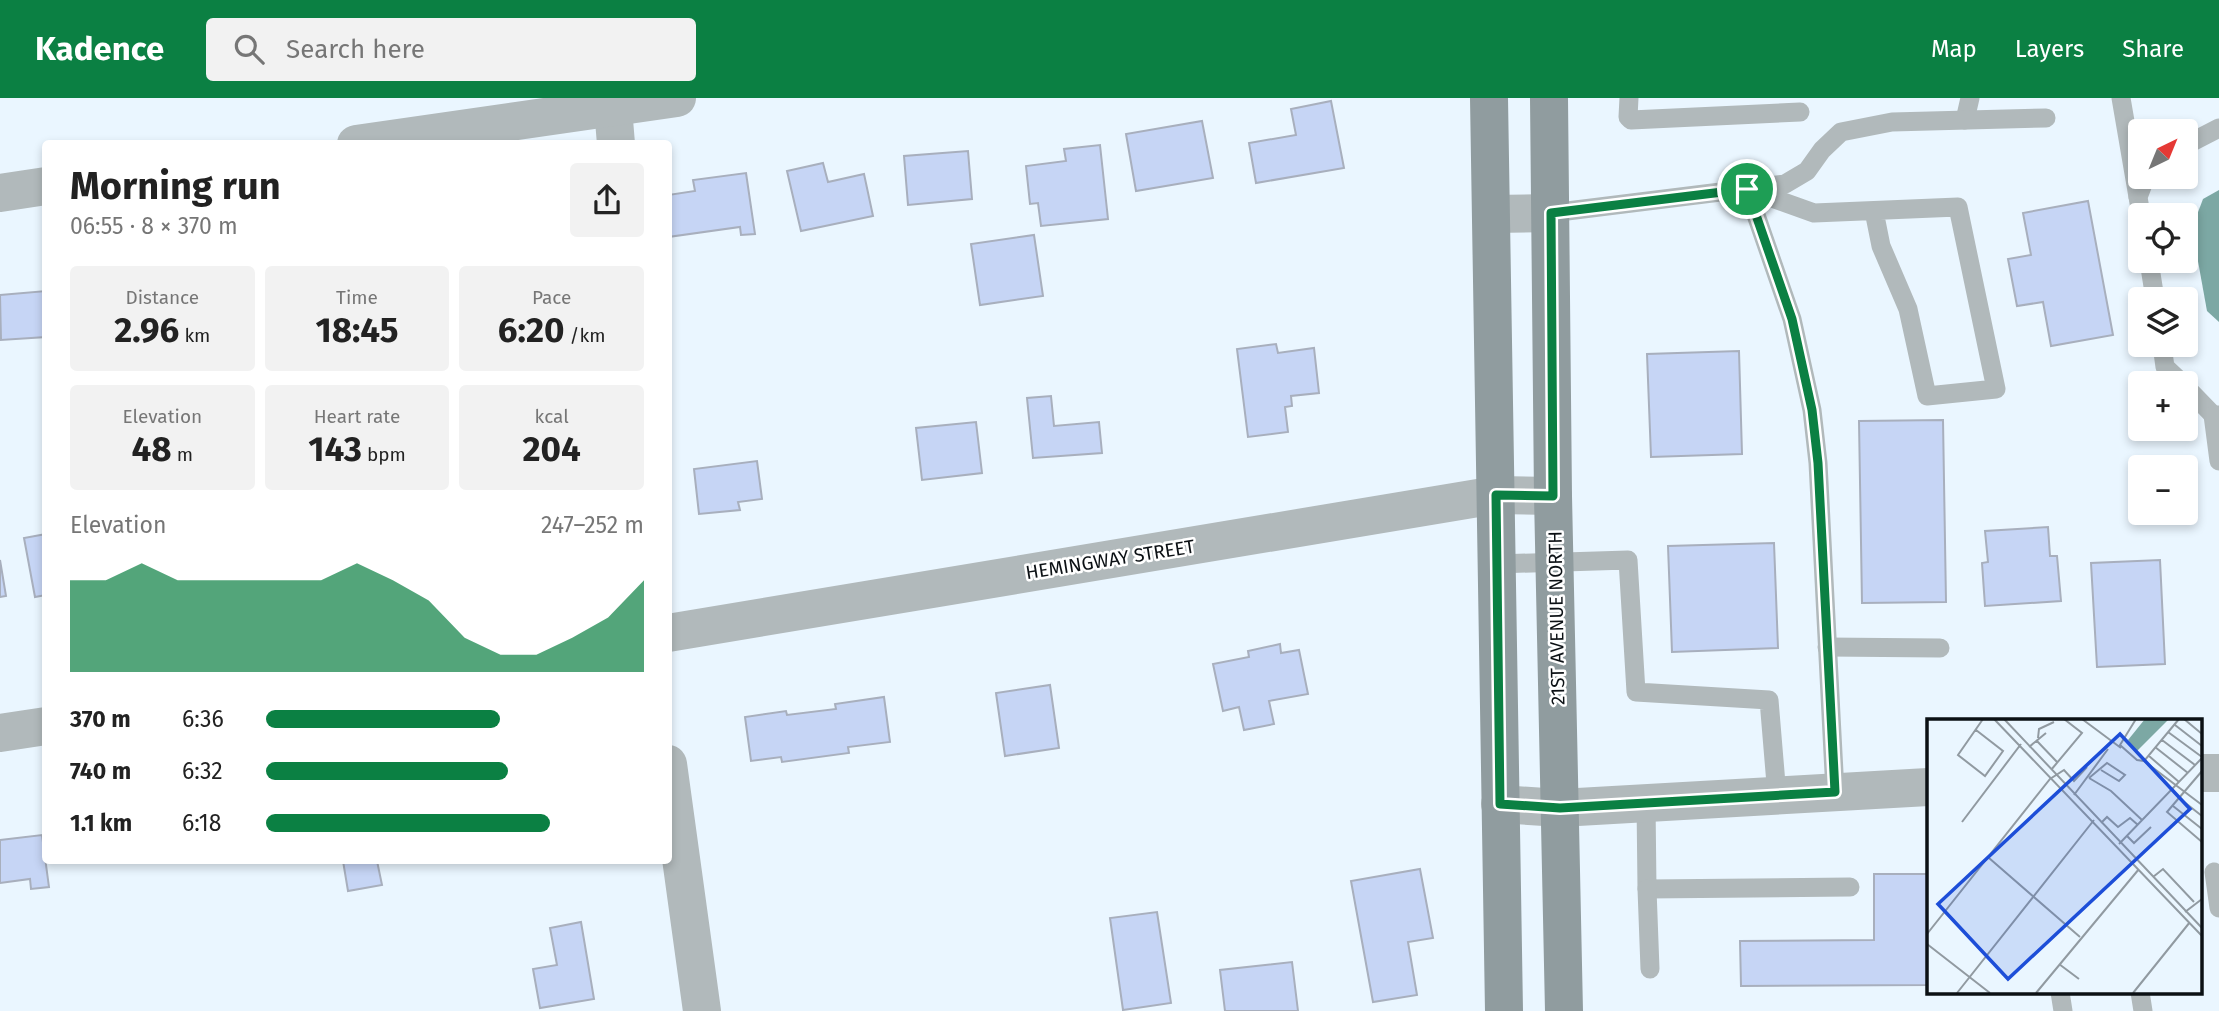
<!DOCTYPE html>
<meta charset="utf-8">
<style>
:root{--surface:#fff;--page:#f2f2f2;--text:#222;--muted:#767676;--accent:#0b8043}
body{margin:0;font-family:"Fira Sans",sans-serif;background:var(--page);color:var(--text);height:100vh;display:flex;flex-direction:column;font-size:26px;white-space:nowrap}
*{box-sizing:border-box;margin:0}
p{font-size:23px;color:var(--muted)}
.icon{flex:none;width:38px;height:38px;fill:none;stroke:currentColor;stroke-width:2;stroke-linecap:round;stroke-linejoin:round}
.map{position:relative;flex:1;overflow:hidden}
.details{position:absolute;left:42px;top:42px;width:630px;height:724px;display:flex;flex-direction:column;background:var(--surface);border-radius:7px;box-shadow:0 4px 10px #0003}
.details>*{flex:none}
.needle{width:46px;rotate:43deg}
.buttons{position:absolute;left:2128px;top:21px;display:grid;gap:14px}
.buttons a{display:grid;place-items:center;width:70px;height:70px;border-radius:7px;background:var(--surface);box-shadow:0 4px 10px #0003;font-size:35px}
.pin{position:absolute;display:grid;place-items:center;width:60px;height:60px;color:#fff;margin:-30px;border:4px solid #fff;border-radius:50%;box-shadow:0 2px 7px #0007}
.round{display:grid;place-items:center;flex:none;width:74px;height:74px;border-radius:7px;background:var(--page)}
.headline{display:flex;align-items:center;justify-content:space-between;height:119px;padding:0 28px}
h1{font-size:38px;font-weight:700;line-height:52px}
.figures{display:grid;grid-template-columns:repeat(3,1fr);gap:10px;height:119px;padding:7px 28px}
.figures div{display:grid;align-content:center;border-radius:7px;background:var(--page);text-align:center}
.figures b{font-size:35px;font-weight:700}
.figures small{font-size:19px;font-weight:400}
.figures p{font-size:19px}
.chart{height:196px;padding:14px 28px}
.chart p{display:flex;justify-content:space-between}
.chart svg{width:100%;height:126px;margin-top:7px;fill:var(--accent);opacity:.7}
ul{padding:0 28px;list-style:none;font-size:23px}
li{display:grid;grid-template-columns:112px 84px 1fr;align-items:center;height:52px}
li i{height:18px;border-radius:9px;background:var(--accent)}
header{display:flex;align-items:center;gap:42px;box-sizing:border-box;height:98px;padding:0 35px;background:var(--accent);color:#fff}
header strong{font-size:33px}
nav{display:flex;gap:38px;margin-inline-start:auto;font-size:24px}
.search{width:490px;height:63px;background:var(--page);display:flex;align-items:center;gap:18px;box-sizing:border-box;padding:0 24px;border-radius:7px;color:var(--muted);font-size:26px}
.map>svg:first-child{display:block}
.water{fill:#7ca8a4}
.building{fill:#c6d5f5;stroke:#a8afbd;stroke-width:2}
.lines{fill:none;stroke-linecap:round;stroke-linejoin:round}
.service{stroke:#b1b9bb;stroke-width:19}
.minor{stroke:#b1b9bb;stroke-width:38}
.secondary{stroke:#909c9f;stroke-width:38}
.route-casing{stroke:#fff;stroke-width:14}
.route{stroke:#0b8043;stroke-width:9}
.labels{text-anchor:middle;stroke-width:5;stroke-linejoin:round;paint-order:stroke}
.street-label{font-size:19px;fill:#0b1014;stroke:#fff}
.inset-road{fill:none;stroke:#919aa1;stroke-width:2}
.view{fill:#1d4ed8;fill-opacity:0.15;stroke:#1d4ed8;stroke-width:3.5}
.inset-edge{fill:none;stroke:#0b1014;stroke-width:3.5}
</style>
<header>
<strong>Kadence</strong>
<div class="search"><svg class="icon" aria-label="search" viewBox="0 0 24 24"><circle cx="10" cy="10" r="6"/><path d="M15 15l6 6"/></svg>Search here</div>
<nav><a>Map</a><a>Layers</a><a>Share</a></nav>
</header>
<div class="map">
<svg width="2219" height="913" viewBox="0 0 2219 913">
<rect width="100%" height="100%" fill="#eaf6ff"/>
<polygon class="water" points="2219,92 2219,224 2207,213 2192,130 2203,101"/>
<g class="building">
<polygon points="1331,3 1344,70 1256,85 1249,45 1296,37 1291,11"/>
<polygon points="1202,23 1213,80 1136,93 1126,36"/>
<polygon points="1100,47 1108,121 1041,128 1038,105 1030,106 1026,68 1066,63 1064,51"/>
<polygon points="968,53 972,101 908,107 904,58"/>
<polygon points="823,65 828,84 864,76 873,118 801,133 787,73"/>
<polygon points="746,75 755,136 741,137 740,129 668,139 668,97 695,93 693,82"/>
<polygon points="2088,103 2113,237 2051,248 2043,204 2017,208 2008,161 2031,157 2023,115"/>
<polygon points="1034,137 1043,198 980,207 971,146"/>
<polygon points="46,193 46,239 1,242 0,197"/>
<polygon points="1276,246 1278,255 1314,250 1319,295 1291,298 1292,308 1285,309 1288,334 1248,339 1237,251"/>
<polygon points="1739,253 1742,356 1651,359 1647,256"/>
<polygon points="1051,298 1054,328 1099,324 1102,355 1033,360 1027,300"/>
<polygon points="1943,322 1946,504 1862,505 1859,323"/>
<polygon points="976,324 982,375 922,382 916,330"/>
<polygon points="757,363 762,401 738,404 740,412 699,416 694,371"/>
<polygon points="2048,429 2050,458 2057,458 2061,503 1985,508 1982,465 1988,464 1985,433"/>
<polygon points="46,436 46,497 35,499 24,440"/>
<polygon points="1774,445 1778,550 1672,554 1668,448"/>
<polygon points="0,462 6,498 0,499"/>
<polygon points="2160,462 2165,566 2097,569 2091,465"/>
<polygon points="1280,546 1281,555 1299,552 1308,596 1269,603 1274,626 1244,632 1239,609 1223,613 1213,566 1249,559 1248,553"/>
<polygon points="1050,587 1059,650 1005,658 996,595"/>
<polygon points="884,599 890,644 848,649 849,655 782,664 781,659 751,663 745,619 786,613 787,617 836,611 835,606"/>
<polygon points="42,737 49,789 31,791 30,781 0,785 0,742"/>
<polygon points="343,763 377,763 382,787 348,793"/>
<polygon points="1420,771 1433,840 1408,844 1417,897 1373,904 1351,783"/>
<polygon points="1874,776 1928,776 1928,887 1741,888 1740,843 1874,842"/>
<polygon points="1157,814 1171,905 1123,912 1110,820"/>
<polygon points="581,824 594,901 540,910 533,871 557,867 550,830"/>
<polygon points="1292,864 1298,913 1225,913 1220,872"/>
</g>
<g class="lines">
<g class="service">
<polyline points="1629,0 1628,19 1631,22 1800,14"/>
<polyline points="2121,0 2138,99"/>
<polyline points="1965,22 1970,0"/>
<polyline points="2186,47 2219,30"/>
<polyline points="1747,91 1814,115 1958,109 1996,291 1927,298 1908,211 1881,148 1874,113"/>
<polyline points="1747,91 1792,221 1812,312 1818,365 1835,694"/>
<polyline points="1551,115 1785,86 1807,73 1822,52 1841,34 1892,24 2046,20"/>
<polyline points="2141,117 2138,99 2143,86"/>
<polyline points="2149,163 2155,201"/>
<polyline points="2162,247 2165,269 2182,285"/>
<polyline points="2186,289 2213,317"/>
<polyline points="2219,317 2213,317 2219,363"/>
<polyline points="1497,466 1628,462 1636,594 1769,602 1777,698"/>
<polyline points="1827,549 1940,550"/>
<polyline points="1646,704 1647,791 1850,789"/>
<polyline points="2214,774 2219,810"/>
<polyline points="1647,791 1650,871"/>
<polyline points="2060,894 2063,913"/>
<polyline points="2140,894 2143,913"/>
</g>
<g class="minor">
<polyline points="613,10 616,46"/>
<polyline points="356,46 677,0"/>
<polyline points="0,95 46,88"/>
<polyline points="1491,116 1551,115"/>
<polyline points="668,535 1496,397 1553,398"/>
<polyline points="0,635 46,628"/>
<polyline points="668,666 702,913"/>
<polyline points="2200,675 2219,675"/>
<polyline points="1500,706 1560,710 1928,689"/>
</g>
<g class="secondary">
<polyline points="1489,0 1504,913"/>
<polyline points="1549,0 1553,398 1564,913"/>
</g>
</g>
<g class="lines">
<g class="route-casing">
<polygon id="route" points="1747,91 1792,221 1812,312 1818,365 1835,694 1560,710 1500,706 1496,397 1553,398 1551,115"/>
</g>
<use href="#route" class="route"/>
</g>
<g class="labels">
<g class="street-label">
<text transform="translate(1110 461) rotate(-9)" y="7">HEMINGWAY STREET</text>
<text transform="translate(1556 520) rotate(-91)" y="7">21ST AVENUE NORTH</text>
</g>
</g>
<g transform="translate(1927 621)">
<rect width="275" height="275" fill="#eaf6ff"/>
<path d="M218 0H242L209 33 201 21Z" fill="#7ca8a4"/>
<path class="inset-road" d="M67 0 275 217M77 0 275 209M155 0 194 29M209 0 193 26 210 41 217 42M252 0 217 42 275 86M257 0 275 15M248 6 275 27M49 11 76 32 58 57 31 36 56 0M241 13 275 38M111 19 112 10 127 3M109 21 131 44M235 21 268 46M102 28 119 14M228 28 261 54M222 37 252 63M124 51 155 14 137 0M275 52 240 93 275 123M162 59 180 44 198 56 192 62 174 51M162 59 184 72 215 101M147 76 181 30M252 79 275 97M246 87 275 110M35 103 94 25M174 104 180 98 191 108 203 99 211 106M200 117 207 124 224 108M192 125 275 39M62 139 153 218M226 158 236 150 267 183M258 193 275 180M0 215 123 60 137 51 147 62 160 48M0 225 63 274M132 245 152 260M30 274 167 101M109 274 212 150M206 274 263 203"/>
<path class="view" d="M193 15 263 90 81 260 11 185Z"/>
<rect width="275" height="275" class="inset-edge"/>
</g>
</svg>
<div class="buttons">
<a><svg class="needle" viewBox="-14 -14 28 28"><path d="M0-13l5 13h-10z" fill="#e53935"/><path d="M0 13l5-13h-10z" fill="#767676"/></svg></a>
<a><svg class="icon" aria-label="locate" viewBox="0 0 24 24"><circle cx="12" cy="12" r="6"/><path d="M12 2v4M12 18v4M2 12h4M18 12h4"/></svg></a>
<a><svg class="icon" aria-label="layers" viewBox="0 0 24 24"><path d="M12 4l9 5-9 5-9-5zM3 14l9 5 9-5"/></svg></a>
<a>+</a>
<a>−</a>
</div>
<div class="pin" style="left:1747px;top:91px;background:#1e9e55"><svg class="icon" aria-label="arrive" viewBox="0 0 24 24"><path d="M6 21V4h12l-3 4 3 4H6"/></svg></div>
<section class="details">
<div class="headline"><div><h1>Morning run</h1><p>06:55 · 8 × 370 m</p></div><a class="round"><svg class="icon" aria-label="share" viewBox="0 0 24 24"><path d="M12 15V3M7 8l5-5 5 5M5 13v7h14v-7"/></svg></a></div>
<div class="figures">
<div><p>Distance</p><b>2.96<small> km</small></b></div>
<div><p>Time</p><b>18:45</b></div>
<div><p>Pace</p><b>6:20<small> /km</small></b></div>
</div>
<div class="figures">
<div><p>Elevation</p><b>48<small> m</small></b></div>
<div><p>Heart rate</p><b>143<small> bpm</small></b></div>
<div><p>kcal</p><b>204</b></div>
</div>
<div class="chart"><p><span>Elevation</span>247–252 m</p>
<svg viewBox="0 0 160 44" preserveAspectRatio="none"><path d="M0 44V12L10 12L20 6L30 12L40 12L50 12L60 12L70 12L80 6L90 12L100 19L110 32L120 38L130 38L140 32L150 25L160 12V44z"/></svg>
</div>
<ul>
<li><b>370 m</b>6:36<i style="width:62%"></i></li>
<li><b>740 m</b>6:32<i style="width:64%"></i></li>
<li><b>1.1 km</b>6:18<i style="width:75%"></i></li>
</ul>
</section>
</div>
